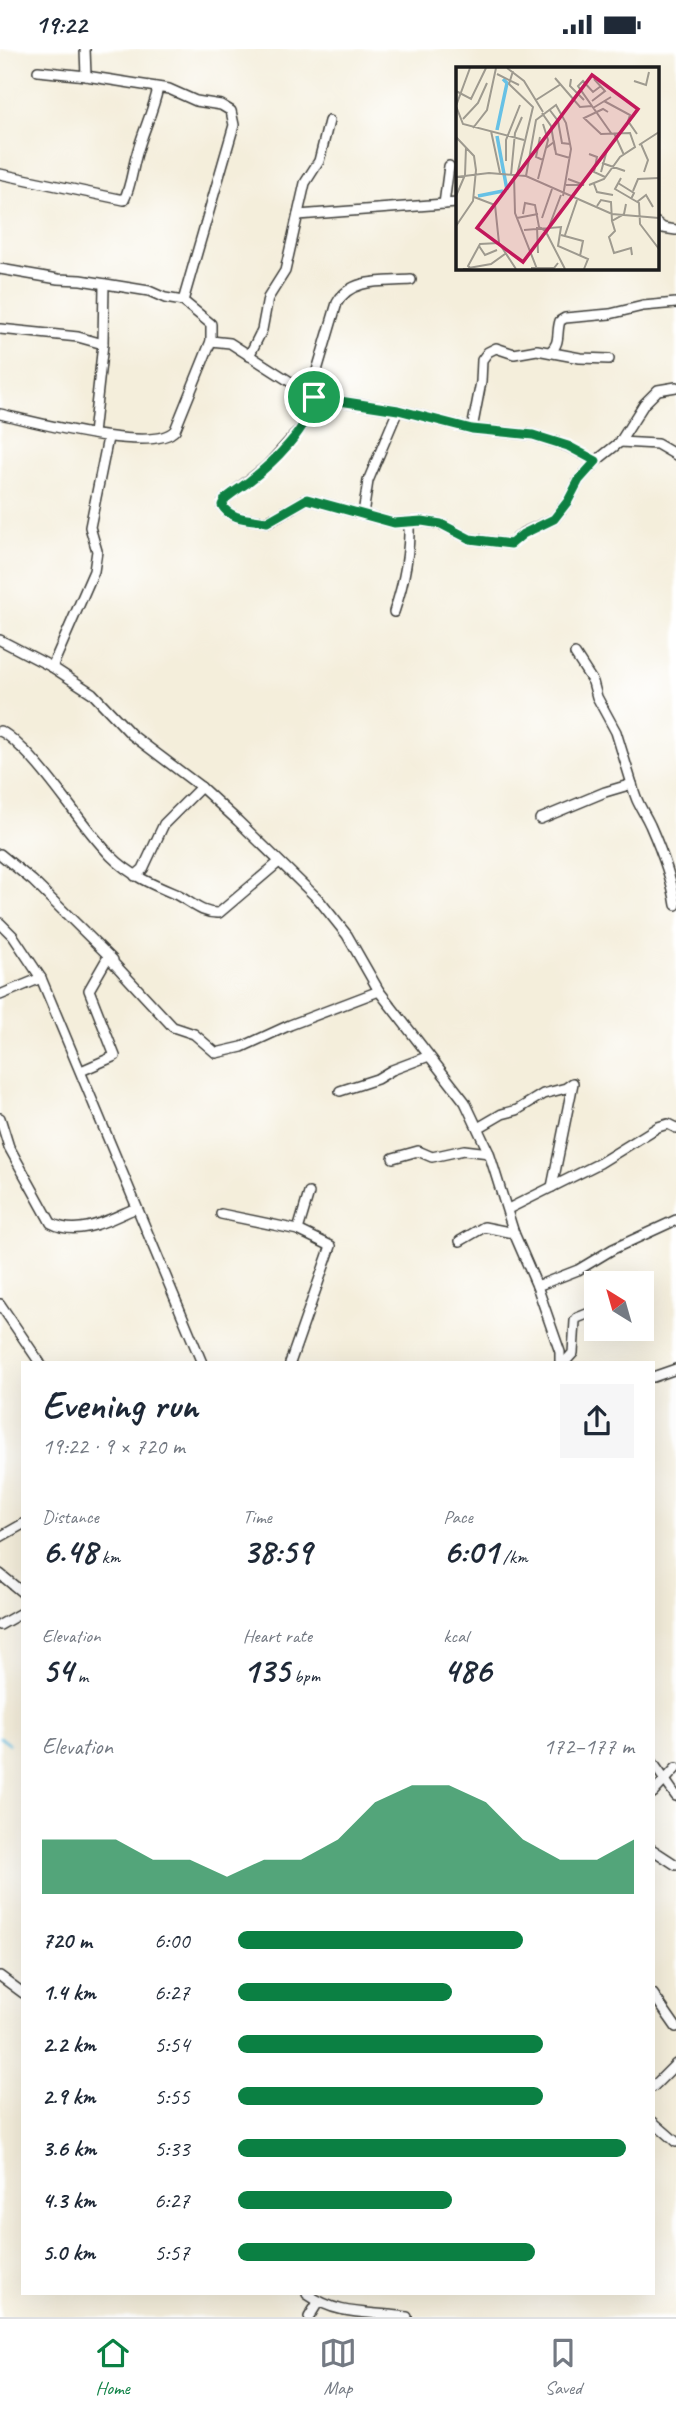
<!DOCTYPE html>
<meta charset="utf-8">
<style>
:root{--surface:#fff;--page:#f6f6f7;--text:#1f2937;--muted:#747a83;--line:#e0e1e3;--accent:#0b8043}
body{margin:0;font-family:Caveat,sans-serif;background:var(--page);color:var(--text);height:100vh;display:flex;flex-direction:column;font-size:26px;white-space:nowrap}
*{box-sizing:border-box;margin:0}
p{font-size:23px;color:var(--muted)}
.icon{flex:none;width:38px;height:38px;fill:none;stroke:currentColor;stroke-width:2;stroke-linecap:round;stroke-linejoin:round}
.map{position:relative;flex:1;overflow:hidden}
.panel{position:absolute;left:21px;top:1312px;width:634px;height:934px;display:flex;flex-direction:column;background:var(--surface);border-radius:0px;box-shadow:0 7px 28px #0002}
.panel>*{flex:none}
.needle{width:46px;rotate:323deg}
.fabs{position:absolute;left:584px;top:1222px;display:grid;gap:14px}
.fabs a{display:grid;place-items:center;width:70px;height:70px;border-radius:0px;background:var(--surface);box-shadow:0 7px 28px #0002;font-size:35px}
.pin{position:absolute;display:grid;place-items:center;width:60px;height:60px;color:#fff;margin:-30px;border:4px solid #fff;border-radius:50%;box-shadow:0 2px 7px #0007}
.round{display:grid;place-items:center;flex:none;width:74px;height:74px;border-radius:0px;background:var(--page)}
.overview{display:flex;align-items:center;justify-content:space-between;height:119px;padding:0 21px}
h1{font-size:38px;font-weight:700;line-height:52px}
.metrics{display:grid;grid-template-columns:repeat(3,1fr);gap:10px;height:119px;padding:7px 21px}
.metrics div{display:grid;align-content:center}
.metrics b{font-size:35px;font-weight:700}
.metrics small{font-size:19px;font-weight:400}
.metrics p{font-size:19px}
.chart{height:196px;padding:14px 21px}
.chart p{display:flex;justify-content:space-between}
.chart svg{width:100%;height:126px;margin-top:7px;fill:var(--accent);opacity:.7}
ul{padding:0 21px;list-style:none;font-size:23px}
li{display:grid;grid-template-columns:112px 84px 1fr;align-items:center;height:52px}
li i{height:18px;border-radius:9px;background:var(--accent)}
.status{display:flex;justify-content:space-between;align-items:center;height:49px;padding:0 35px;background:var(--surface);direction:ltr}
.status svg{height:19px;fill:currentColor}
.dock{display:flex;justify-content:space-around;align-items:center;height:98px;border-top:2px solid var(--line);background:var(--surface);font-size:19px;color:var(--muted)}
.dock a{display:grid;justify-items:center;gap:4px}
.dock .selected{color:var(--accent)}
.map>svg:first-child{display:block}
.lines{fill:none;stroke-linecap:round;stroke-linejoin:round}
.stream{stroke:#67c1e5;stroke-width:2.5}
.minor-casing{stroke:#3c3c39;stroke-width:12}
.minor{stroke:#fff;stroke-width:9}
.route-casing{stroke:#fff;stroke-width:14}
.route{stroke:#0b8043;stroke-width:9}
.inset-river{fill:none;stroke:#67c1e5;stroke-width:3.5}
.inset-road{fill:none;stroke:#9e9a8f;stroke-width:2}
.view{fill:#c2185b;fill-opacity:0.15;stroke:#c2185b;stroke-width:3.5}
.inset-edge{fill:none;stroke:#1c1c1c;stroke-width:3.5}
</style>
<div class="status"><b>19:22</b><svg viewBox="0 0 49 12"><path d="M0 12V9h3v3zM5 12V6h3v6zM10 12V3h3v9zM15 12V0h3v12zM26 1h20v11H26zM47 4h2v5h-2z"/></svg></div>
<div class="map">
<svg width="676" height="2268" viewBox="0 0 676 2268">
<rect width="100%" height="100%" fill="#fff"/>
<filter id="ink" filterUnits="userSpaceOnUse"><feTurbulence type="fractalNoise" baseFrequency=".0143" numOctaves="2"/><feDisplacementMap in="SourceGraphic" scale="14" xChannelSelector="R" yChannelSelector="G"/><feConvolveMatrix kernelMatrix="1 2 1 2 8 2 1 2 1" color-interpolation-filters="sRGB"/></filter>
<filter id="wash" filterUnits="userSpaceOnUse"><feTurbulence type="fractalNoise" baseFrequency=".00686" numOctaves="4" result="noise"/><feDisplacementMap in="SourceGraphic" scale="28" xChannelSelector="R" yChannelSelector="G"/><feGaussianBlur stdDeviation="1.57" result="paint"/><feColorMatrix in="noise" values="0 0 0 0 0 0 0 0 0 0 0 0 0 0 0 0 0 1.4 0 .05"/><feComposite in="paint" operator="in"/></filter>
<g filter="url(#wash)">
<rect width="100%" height="100%" fill="#f4eedb"/>
<g class="lines">
<polyline class="stream" points="0,1688 9,1695"/>
</g>
</g>
<g filter="url(#ink)">
<g class="lines">
<g class="minor-casing">
<g id="minor">
<polyline points="85,0 86,27"/>
<polyline points="38,22 86,27 169,40 196,52 221,56 231,62 234,76 183,252"/>
<path d="M0 125 124 151C131 137 132 122 136 108 142 84 153 63 158 39"/>
<polyline points="444,155 449,117"/>
<polyline points="298,166 457,154"/>
<polyline points="657,174 663,179 676,181"/>
<path d="M0 220 58 230 81 231 149 242 165 249 183 252 211 275V292L175 381C154 406 32 372 0 365"/>
<path d="M411 231C385 233 351 228 337 254L313 335 314 348 312 362 301 379 267 417 225 450 222 456C229 471 253 470 267 473L307 450 394 474 422 472 441 475 470 490 511 495 523 484 554 470 568 452 579 431 596 412 620 393 644 355 658 341 676 338"/>
<polyline points="0,280 78,288 103,295"/>
<polyline points="211,292 230,294 314,348 398,361 472,380 533,386 567,397 596,412"/>
<path d="M550 303C561 294 556 284 560 272L565 269 610 265 643 257 676 254"/>
<polyline points="249,307 262,281 268,249 285,222 305,134 319,112 329,72"/>
<polyline points="472,380 481,333 482,311 488,303 496,299 514,305 537,301 580,309 609,310"/>
<polyline points="93,385 103,295 104,235"/>
<polyline points="620,393 657,395 676,406"/>
<polyline points="363,465 368,432 398,361"/>
<path d="M394 563C404 534 410 504 409 473"/>
<polyline points="0,591 52,618 92,644 132,686 201,738 238,772 319,851 347,886 379,942 465,1053 489,1104 514,1184 537,1237 560,1303 560,1314"/>
<polyline points="575,605 593,633 597,648 616,683 632,735"/>
<polyline points="52,618 94,522 97,502 90,478 108,389"/>
<path d="M0 682C10 686 17 695 25 702 57 734 79 774 111 807 130 826 151 835 175 845 190 852 201 865 219 864L279 813"/>
<path d="M540 770 605 743 632 735C636 754 642 759 650 776 661 801 672 829 676 856"/>
<polyline points="0,805 33,832 113,911"/>
<polyline points="135,827 143,820 164,775 201,738"/>
<polyline points="0,874 13,887 41,929 202,1314"/>
<polyline points="0,946 41,929"/>
<polyline points="81,1022 115,1007 89,941 108,908 173,978 194,985 216,1004 242,998 290,976 379,942"/>
<polyline points="340,1042 377,1030 392,1021 429,1007"/>
<path d="M0 1069 9 1098 51 1174C79 1189 110 1170 136 1159"/>
<polyline points="478,1079 502,1065 517,1061 543,1045 566,1039 573,1034 552,1138"/>
<polyline points="393,1109 418,1102 432,1108 464,1101 489,1104"/>
<polyline points="508,1160 600,1114 658,1078 668,1075 676,1079"/>
<polyline points="221,1165 298,1181 331,1197 290,1314"/>
<polyline points="298,1181 309,1144"/>
<polyline points="460,1192 484,1178 514,1184"/>
<polyline points="537,1237 578,1221 613,1200 676,1171"/>
<polyline points="642,1244 643,1244"/>
<polyline points="0,1255 40,1314"/>
<polyline points="564,1314 573,1304 575,1272 577,1269 597,1261"/>
<polyline points="653,1328 676,1320"/>
<polyline points="0,1488 23,1475"/>
<polyline points="0,1525 23,1544"/>
<polyline points="0,1576 23,1563"/>
<polyline points="653,1714 676,1747"/>
<polyline points="653,1744 676,1719"/>
<polyline points="653,1801 676,1816"/>
<polyline points="0,1927 23,1944"/>
<polyline points="653,1945 676,1978"/>
<polyline points="653,2038 676,2015"/>
<polyline points="653,2073 676,2093"/>
<path d="M307 2245C340 2268 368 2262 407 2268"/>
<polyline points="309,2268 317,2255"/>
</g>
</g>
<use href="#minor" class="minor"/>
</g>
</g>
<g class="lines" filter="url(#ink)">
<g class="route-casing">
<path id="route" d="M314 348 398 361 472 380 533 386 568 397 596 412 579 431 568 452 554 470 523 485 511 495 470 490 441 475 422 472 394 474 307 450 267 473C253 470 229 471 222 456L225 450C232 444 240 439 247 434 272 415 310 379 314 348Z"/>
</g>
<use href="#route" class="route"/>
</g>
<g transform="translate(456 18)">
<rect width="203" height="203" fill="#f4eedb"/>
<path class="inset-river" d="M41 63 51 16 47 12M41 69 51 123M22 129 47 124"/>
<path class="inset-road" d="M14 1 0 39 7 57 68 73M51 1 68 14 87 45M57 4 53 17 77 40 61 108M41 7 63 18M99 11 124 40 136 39M115 12 114 19 128 33M178 14 190 18 193 5M145 19 137 25 127 14 122 19 155 66M0 24 15 32 30 1M80 33 105 17M136 34 149 24 138 12M148 34 174 48 172 54 181 67M137 41 155 30M93 42 102 54 106 76 114 77M86 46 95 59 99 83M7 52 22 36 31 16M17 61 31 43 40 1M35 64 44 106M158 66 168 88M0 70 18 89 20 103 17 134 0 159M84 70 80 90 87 93M185 77 192 93 188 105M183 78 203 65M90 81 98 75 100 87 114 91M133 87 141 90 138 105 149 110M50 94V73L64 38M146 96 169 104M145 105 151 83M55 108 59 66 66 50M58 108 59 146 81 202M70 109 80 53 100 38 110 56 115 82 107 129M0 110 33 106 70 109 156 147 203 151M165 111 159 122 183 136 184 157 203 182M82 112 92 73 87 57M162 116 178 126 175 132M138 117 141 125 157 128M110 118H128L112 112M133 118 148 112 164 90 179 80 174 66 145 67 128 51 147 42 152 45M177 124 182 112 203 111M0 129 9 108 10 80M18 130 39 138 43 176 60 202M181 135 190 128 197 140M170 137 168 147 156 154 159 164 153 170 158 186 175 181 176 188M141 139 145 133 155 135 156 154M67 147 69 136 79 138 83 160 91 165 105 128M61 151 82 147M86 151 96 122M81 160 82 186M68 163 105 160 102 179 132 192 128 202M90 165 109 202M105 168 127 174 124 189M109 168 121 133M23 179 29 188 41 183M75 201H98L102 196M7 202 35 197 49 187M15 202 12 199 24 177 43 176"/>
<path class="view" d="M136 8 182 42 67 195 21 161Z"/>
<rect width="203" height="203" class="inset-edge"/>
</g>
</svg>
<div class="fabs">
<a><svg class="needle" viewBox="-14 -14 28 28"><path d="M0-13l5 13h-10z" fill="#e53935"/><path d="M0 13l5-13h-10z" fill="#747a83"/></svg></a>
</div>
<div class="pin" style="left:314px;top:348px;background:#1e9e55"><svg class="icon" aria-label="arrive" viewBox="0 0 24 24"><path d="M6 21V4h12l-3 4 3 4H6"/></svg></div>
<section class="panel">
<div class="overview"><div><h1>Evening run</h1><p>19:22 · 9 × 720 m</p></div><a class="round"><svg class="icon" aria-label="share" viewBox="0 0 24 24"><path d="M12 15V3M7 8l5-5 5 5M5 13v7h14v-7"/></svg></a></div>
<div class="metrics">
<div><p>Distance</p><b>6.48<small> km</small></b></div>
<div><p>Time</p><b>38:59</b></div>
<div><p>Pace</p><b>6:01<small> /km</small></b></div>
</div>
<div class="metrics">
<div><p>Elevation</p><b>54<small> m</small></b></div>
<div><p>Heart rate</p><b>135<small> bpm</small></b></div>
<div><p>kcal</p><b>486</b></div>
</div>
<div class="chart"><p><span>Elevation</span>172–177 m</p>
<svg viewBox="0 0 160 44" preserveAspectRatio="none"><path d="M0 44V25L10 25L20 25L30 32L40 32L50 38L60 32L70 32L80 25L90 12L100 6L110 6L120 12L130 25L140 32L150 32L160 25V44z"/></svg>
</div>
<ul>
<li><b>720 m</b>6:00<i style="width:72%"></i></li>
<li><b>1.4 km</b>6:27<i style="width:54%"></i></li>
<li><b>2.2 km</b>5:54<i style="width:77%"></i></li>
<li><b>2.9 km</b>5:55<i style="width:77%"></i></li>
<li><b>3.6 km</b>5:33<i style="width:98%"></i></li>
<li><b>4.3 km</b>6:27<i style="width:54%"></i></li>
<li><b>5.0 km</b>5:57<i style="width:75%"></i></li>
</ul>
</section>
</div>
<nav class="dock">
<a class="selected"><svg class="icon" aria-label="home" viewBox="0 0 24 24"><path d="M3 11l9-7 9 7M6 9v11h12V9"/></svg>Home</a>
<a><svg class="icon" aria-label="map" viewBox="0 0 24 24"><path d="M3 6l6-2 6 2 6-2v14l-6 2-6-2-6 2zM9 4v14M15 6v14"/></svg>Map</a>
<a><svg class="icon" aria-label="saved" viewBox="0 0 24 24"><path d="M7 4h10v16l-5-4-5 4z"/></svg>Saved</a>
</nav>
